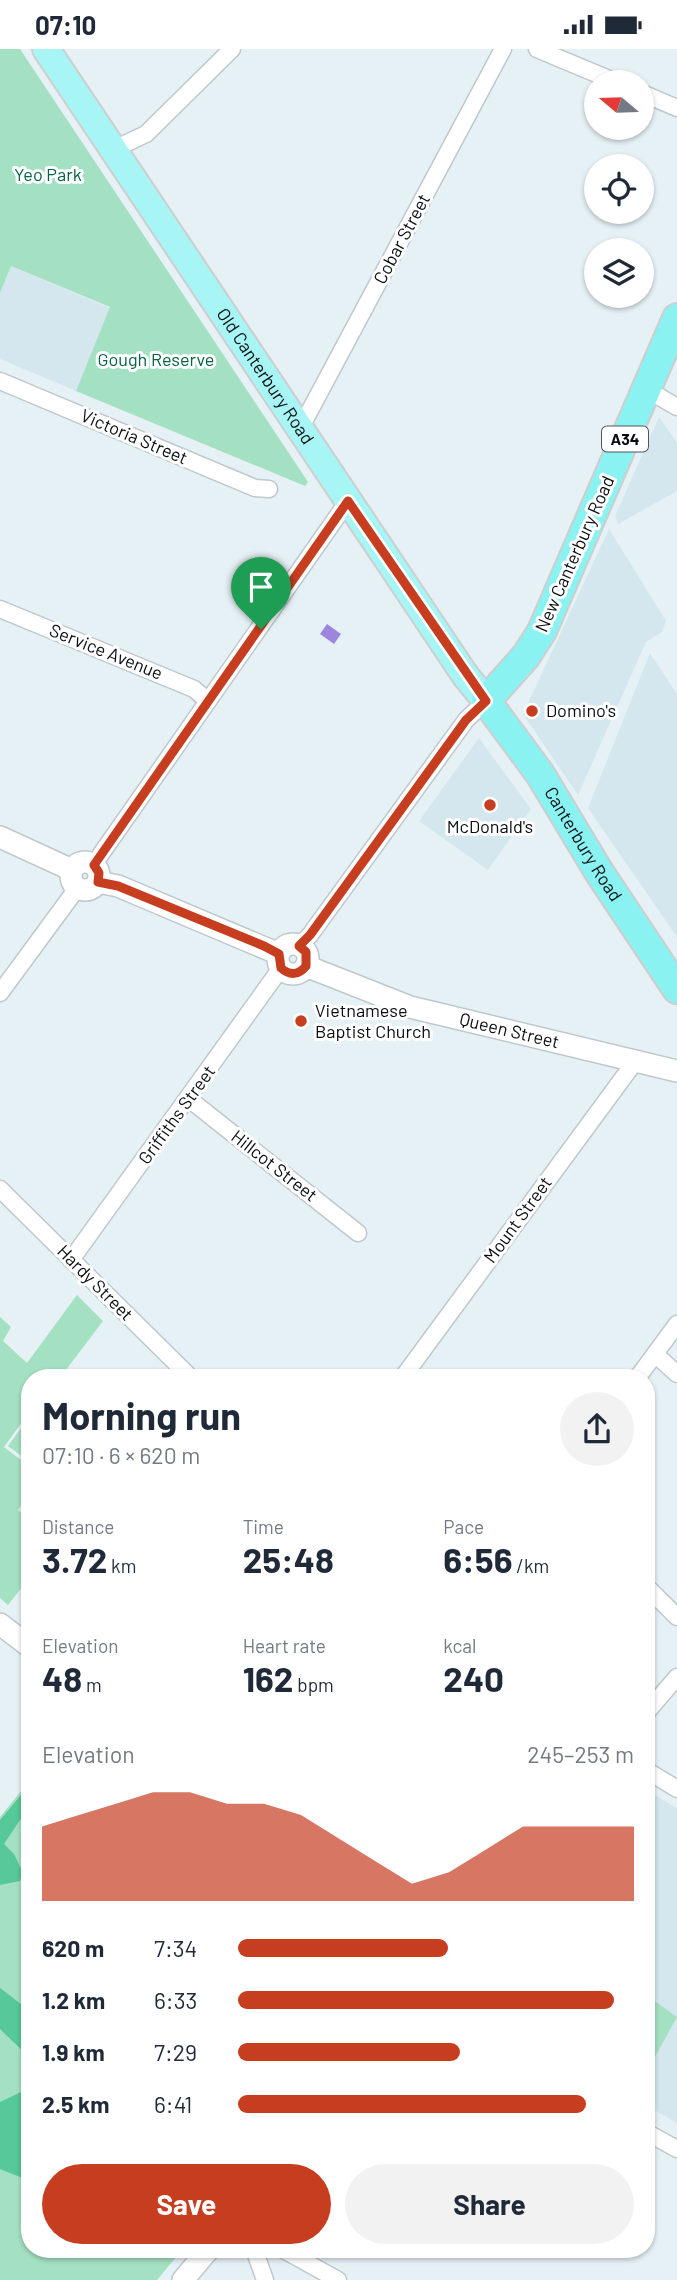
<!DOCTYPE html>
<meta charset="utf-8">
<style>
:root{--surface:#fff;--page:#f2f2f3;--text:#1f2937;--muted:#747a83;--accent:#c73d20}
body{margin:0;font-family:Barlow,sans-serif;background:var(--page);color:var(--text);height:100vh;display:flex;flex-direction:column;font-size:26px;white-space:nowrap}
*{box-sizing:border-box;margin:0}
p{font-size:23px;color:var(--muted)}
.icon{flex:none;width:38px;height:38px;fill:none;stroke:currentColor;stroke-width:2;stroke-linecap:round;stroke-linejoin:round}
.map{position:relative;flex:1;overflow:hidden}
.details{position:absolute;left:21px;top:1320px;width:634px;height:889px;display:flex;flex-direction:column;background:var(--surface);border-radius:28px;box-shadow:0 2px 5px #0004}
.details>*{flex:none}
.needle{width:46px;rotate:289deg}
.tools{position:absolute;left:584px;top:21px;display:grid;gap:14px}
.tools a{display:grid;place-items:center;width:70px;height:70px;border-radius:50%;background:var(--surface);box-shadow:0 2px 5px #0004;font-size:35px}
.pin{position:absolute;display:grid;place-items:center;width:60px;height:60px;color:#fff;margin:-72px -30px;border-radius:50% 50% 50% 0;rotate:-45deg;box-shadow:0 0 7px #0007}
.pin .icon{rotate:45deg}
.round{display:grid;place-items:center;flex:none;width:74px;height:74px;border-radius:37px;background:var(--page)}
.head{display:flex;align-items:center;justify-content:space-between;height:119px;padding:0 21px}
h1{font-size:38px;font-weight:700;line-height:52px}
.metrics{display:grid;grid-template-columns:repeat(3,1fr);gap:10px;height:119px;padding:7px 21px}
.metrics div{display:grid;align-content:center}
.metrics b{font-size:35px;font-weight:700}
.metrics small{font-size:19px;font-weight:400}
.metrics p{font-size:19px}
.chart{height:196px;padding:14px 21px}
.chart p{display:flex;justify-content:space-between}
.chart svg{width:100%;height:126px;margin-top:7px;fill:var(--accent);opacity:.7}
.primary-button{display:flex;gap:14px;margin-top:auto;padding:14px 21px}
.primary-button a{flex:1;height:80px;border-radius:42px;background:var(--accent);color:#fff;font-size:28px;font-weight:700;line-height:80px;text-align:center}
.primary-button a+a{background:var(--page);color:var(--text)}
ul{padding:0 21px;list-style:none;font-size:23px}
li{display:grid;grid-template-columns:112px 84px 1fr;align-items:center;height:52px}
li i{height:18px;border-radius:9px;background:var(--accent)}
.status{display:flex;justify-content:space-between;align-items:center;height:49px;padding:0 35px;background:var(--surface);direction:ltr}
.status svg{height:19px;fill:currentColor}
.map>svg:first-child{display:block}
.built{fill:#d4e7ef}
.green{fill:#a4e1c2}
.forest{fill:#57c897}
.water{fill:#9d87de}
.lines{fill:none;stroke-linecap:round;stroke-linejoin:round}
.minor-casing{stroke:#bec8cd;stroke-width:19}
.tertiary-casing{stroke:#bec8cd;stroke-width:24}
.primary-casing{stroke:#cececf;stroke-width:30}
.trunk-casing{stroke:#cececf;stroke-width:32}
.minor{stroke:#fff;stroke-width:16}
.tertiary{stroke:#fff;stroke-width:21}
.primary{stroke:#a8f5f5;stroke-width:26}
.trunk{stroke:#8bf2f2;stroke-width:28}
.route-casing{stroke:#fff;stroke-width:14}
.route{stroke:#c73d20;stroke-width:9}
.poi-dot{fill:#c73d20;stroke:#fff;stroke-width:2.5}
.labels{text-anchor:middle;stroke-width:6;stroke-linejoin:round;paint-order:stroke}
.shield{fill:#fff;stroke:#535556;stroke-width:2}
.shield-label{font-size:16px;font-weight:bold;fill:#090c0e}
.park-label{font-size:18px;fill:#066242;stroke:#fff}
.street-label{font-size:18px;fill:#090c0e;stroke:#fff}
.poi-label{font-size:18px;fill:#090c0e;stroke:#fff;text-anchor:start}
</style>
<div class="status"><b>07:10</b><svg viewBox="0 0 49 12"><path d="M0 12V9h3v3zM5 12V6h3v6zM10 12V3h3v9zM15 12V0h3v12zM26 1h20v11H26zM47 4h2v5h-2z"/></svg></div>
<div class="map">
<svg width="677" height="2231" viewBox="0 0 677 2231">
<rect width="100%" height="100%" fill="#e6f1f6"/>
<g class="built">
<polygon points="11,217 110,259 76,342 0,310 0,244"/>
<polygon points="659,368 677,394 677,442 618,475 615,467"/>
<polygon points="609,480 666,572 662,583 646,593 578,746 523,665"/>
<polygon points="650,604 677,645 677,888 588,759"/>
<polygon points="479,689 531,760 488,821 419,772"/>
<polygon points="646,1741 677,1759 677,2074 646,2056"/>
</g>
<g class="green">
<polygon points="0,0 20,0 308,433 305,437 76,342 110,258 11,217 0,244"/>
<polygon points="77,1246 103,1272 62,1326 30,1328 30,1362 4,1398 30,1418 30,1445 18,1461 30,1470 30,1528 8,1556 0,1549 0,1268 11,1278 3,1292 27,1314"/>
<polygon points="30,1367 30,1413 8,1397"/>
<polygon points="30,1731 30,2200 183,2200 157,2231 0,2231 0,1768"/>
<polygon points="646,1946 677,1968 646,2024"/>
</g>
<g class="forest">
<polygon points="30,1735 30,1756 4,1795 14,1805 23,1824 20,1832 0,1836 0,1771"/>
<polygon points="0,1939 30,1962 30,1987 26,1993 30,1996 30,2009 0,1980"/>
<polygon points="21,2043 30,2046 30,2132 0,2120 0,2053"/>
</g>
<polygon class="water" points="327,575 341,585 334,595 320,585"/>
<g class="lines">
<g class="minor-casing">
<g id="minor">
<polyline points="537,0 616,33"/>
<polyline points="642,44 677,59"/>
<polyline points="114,100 146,85 232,0"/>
<polyline points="0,332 255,439 269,440"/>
<polyline points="646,340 677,358"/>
<polyline points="300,380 503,0"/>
<polyline points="0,560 194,640 208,652"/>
<polyline points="94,815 348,452"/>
<polyline points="299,897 310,886 466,671 486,652"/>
<polyline points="0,944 78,838"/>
<polyline points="189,1050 358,1184"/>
<polyline points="0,1140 190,1328"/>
<polyline points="71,1211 281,919"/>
<polyline points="655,1305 677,1325"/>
<polyline points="403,1328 634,1014"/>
<polyline points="638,1328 677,1275"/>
<polyline points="646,1537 677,1568"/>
<polyline points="646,1664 677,1628"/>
<polyline points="646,1721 677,1740"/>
<polyline points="646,2083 677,2100"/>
<polyline points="254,2200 265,2231"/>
<polyline points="282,2200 338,2231"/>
</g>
</g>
<g class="tertiary-casing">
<g id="tertiary">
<polyline points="0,788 72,821"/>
<circle cx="85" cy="827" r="14"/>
<polyline points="98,833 118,837 279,905"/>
<circle cx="293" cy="910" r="15"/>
<path id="s1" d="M306 917 410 958 677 1022"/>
<polyline points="0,1575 30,1598"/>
<polyline points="183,2231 209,2200"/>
</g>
</g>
<g class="primary-casing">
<g id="primary">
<path id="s2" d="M46 0 465 626 486 652"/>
</g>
</g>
<g class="trunk-casing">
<g id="trunk">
<path id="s3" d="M677 269 542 582 526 607 486 652 540 725 599 823 677 940"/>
</g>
</g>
<use href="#minor" class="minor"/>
<use href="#tertiary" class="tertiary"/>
<use href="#primary" class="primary"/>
<use href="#trunk" class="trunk"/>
</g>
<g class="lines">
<g class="route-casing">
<path id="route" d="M348 452 486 652 466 671 310 886 299 897 306 903V917C299 926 290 927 281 919L279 905 264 897 118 837 98 833 99 824 94 816Z"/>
</g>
<use href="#route" class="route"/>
</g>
<g class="poi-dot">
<circle cx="532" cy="662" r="7"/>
<circle cx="490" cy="756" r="7"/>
<circle cx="301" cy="972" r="7"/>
</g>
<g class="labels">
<rect class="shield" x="602" y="377.5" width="46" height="25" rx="5"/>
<g class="shield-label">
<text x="625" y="396">A34</text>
</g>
<g class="park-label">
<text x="48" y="132">Yeo Park</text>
<text x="156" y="317">Gough Reserve</text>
</g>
<g class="street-label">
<text transform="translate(402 190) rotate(-62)" y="6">Cobar Street</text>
<text dy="6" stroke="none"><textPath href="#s2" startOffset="394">Old Canterbury Road</textPath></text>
<text transform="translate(134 388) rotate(23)" y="6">Victoria Street</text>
<text transform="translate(575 505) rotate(-66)" y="6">New Canterbury Road</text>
<text transform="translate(106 603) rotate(22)" y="6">Service Avenue</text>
<text dy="6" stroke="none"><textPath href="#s3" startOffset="604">Canterbury Road</textPath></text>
<text dy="6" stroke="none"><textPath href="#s1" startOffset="214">Queen Street</textPath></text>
<text transform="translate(177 1066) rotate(-54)" y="6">Griffiths Street</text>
<text transform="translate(274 1117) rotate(38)" y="6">Hillcot Street</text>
<text transform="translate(518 1171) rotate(-54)" y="6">Mount Street</text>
<text transform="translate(95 1234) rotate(45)" y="6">Hardy Street</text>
</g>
<g class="poi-label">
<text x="546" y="668">Domino's</text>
<text x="490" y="784" text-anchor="middle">McDonald's</text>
<text x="315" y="968">Vietnamese<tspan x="315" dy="21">Baptist Church</tspan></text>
</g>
</g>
</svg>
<div class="tools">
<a><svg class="needle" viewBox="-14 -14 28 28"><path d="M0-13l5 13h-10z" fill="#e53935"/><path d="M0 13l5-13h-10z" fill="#747a83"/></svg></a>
<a><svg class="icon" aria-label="locate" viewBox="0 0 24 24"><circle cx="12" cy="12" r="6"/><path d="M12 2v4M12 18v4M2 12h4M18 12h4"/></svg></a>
<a><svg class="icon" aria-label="layers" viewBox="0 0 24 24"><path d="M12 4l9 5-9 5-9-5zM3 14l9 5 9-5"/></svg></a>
</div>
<div class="pin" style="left:261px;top:580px;background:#1e9e55"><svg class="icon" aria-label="arrive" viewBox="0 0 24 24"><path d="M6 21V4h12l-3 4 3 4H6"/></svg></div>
<section class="details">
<div class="head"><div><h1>Morning run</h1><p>07:10 · 6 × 620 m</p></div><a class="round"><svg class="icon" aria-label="share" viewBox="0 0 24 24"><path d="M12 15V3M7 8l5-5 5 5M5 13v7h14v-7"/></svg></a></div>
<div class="metrics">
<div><p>Distance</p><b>3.72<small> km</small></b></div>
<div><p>Time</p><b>25:48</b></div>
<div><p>Pace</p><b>6:56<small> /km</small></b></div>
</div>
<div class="metrics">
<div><p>Elevation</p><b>48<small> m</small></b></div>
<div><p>Heart rate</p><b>162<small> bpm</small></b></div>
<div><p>kcal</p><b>240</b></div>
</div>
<div class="chart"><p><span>Elevation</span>245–253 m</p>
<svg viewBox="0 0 160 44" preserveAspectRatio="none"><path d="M0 44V18L10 14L20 10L30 6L40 6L50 10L60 10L70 14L80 22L90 30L100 38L110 34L120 26L130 18L140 18L150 18L160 18V44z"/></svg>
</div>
<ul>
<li><b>620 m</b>7:34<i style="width:53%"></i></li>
<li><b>1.2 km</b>6:33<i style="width:95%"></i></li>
<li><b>1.9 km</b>7:29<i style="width:56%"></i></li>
<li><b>2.5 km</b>6:41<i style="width:88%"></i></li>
</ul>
<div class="primary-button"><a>Save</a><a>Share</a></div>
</section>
</div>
